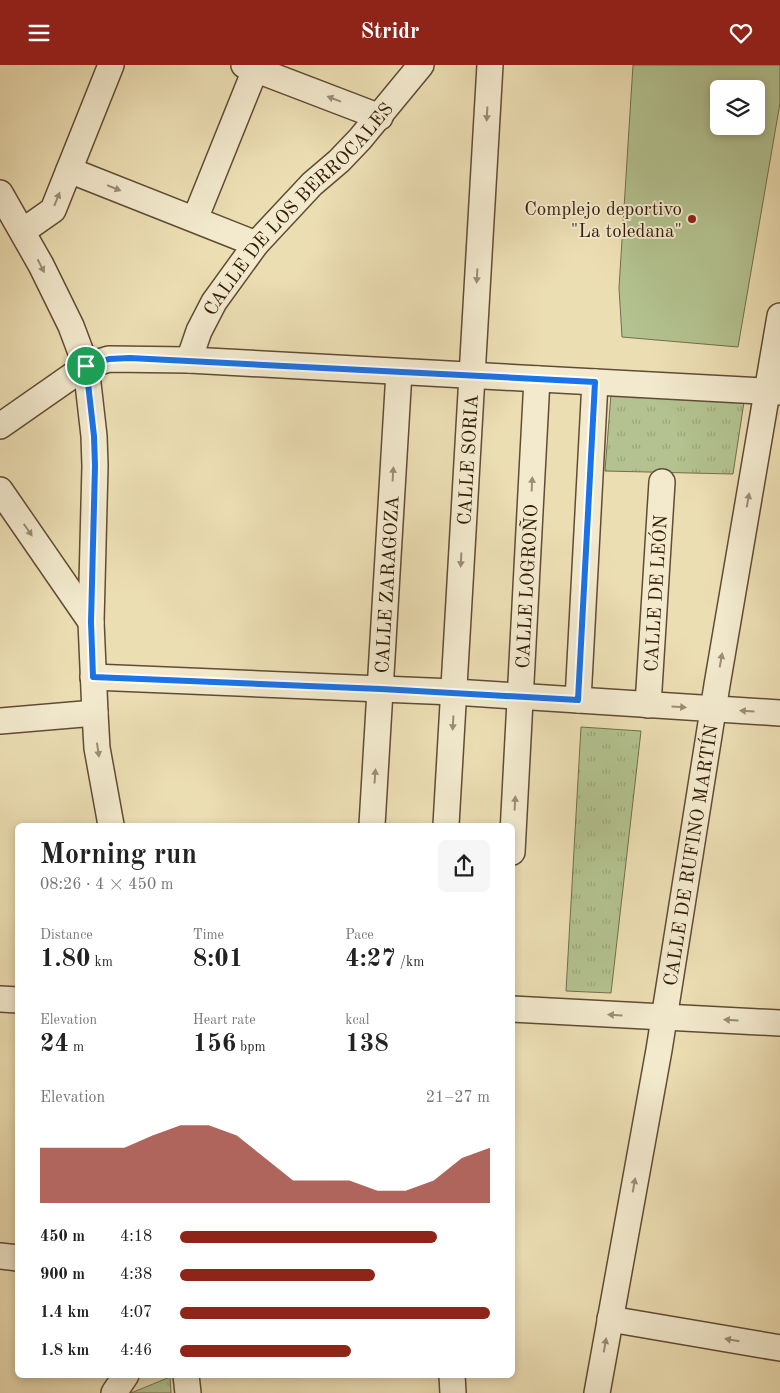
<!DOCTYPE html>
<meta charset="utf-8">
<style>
:root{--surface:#fff;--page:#f6f6f6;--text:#222;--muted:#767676;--accent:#8f2418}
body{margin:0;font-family:"Old Standard TT",serif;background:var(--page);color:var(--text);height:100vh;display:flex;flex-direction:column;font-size:19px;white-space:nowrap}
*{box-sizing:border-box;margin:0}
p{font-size:16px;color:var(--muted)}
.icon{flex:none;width:28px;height:28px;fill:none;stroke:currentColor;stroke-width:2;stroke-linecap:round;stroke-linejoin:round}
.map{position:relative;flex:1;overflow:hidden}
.details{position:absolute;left:15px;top:758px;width:500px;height:555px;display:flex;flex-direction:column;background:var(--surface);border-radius:8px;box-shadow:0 2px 8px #0003}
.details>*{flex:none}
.fabs{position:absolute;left:710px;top:15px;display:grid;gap:10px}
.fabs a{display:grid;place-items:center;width:55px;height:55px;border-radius:8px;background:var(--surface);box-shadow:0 2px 8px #0003;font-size:25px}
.pin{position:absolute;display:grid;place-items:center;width:42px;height:42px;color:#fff;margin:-21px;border:2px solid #fff;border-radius:50%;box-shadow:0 1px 5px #0007}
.round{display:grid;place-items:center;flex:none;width:52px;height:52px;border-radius:8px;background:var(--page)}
.head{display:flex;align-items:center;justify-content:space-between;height:85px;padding:0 25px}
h1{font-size:28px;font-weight:800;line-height:38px}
.metrics{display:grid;grid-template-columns:repeat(3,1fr);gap:8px;height:85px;padding:5px 25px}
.metrics div{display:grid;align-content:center}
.metrics b{font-size:25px;font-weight:800}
.metrics small{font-size:14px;font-weight:400}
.metrics p{font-size:14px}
.chart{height:140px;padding:10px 25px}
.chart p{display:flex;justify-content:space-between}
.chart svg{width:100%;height:90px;margin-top:5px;fill:var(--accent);opacity:.7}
ul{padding:0 25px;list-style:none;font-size:16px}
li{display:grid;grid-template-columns:80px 60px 1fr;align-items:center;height:38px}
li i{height:12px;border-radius:6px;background:var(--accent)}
header{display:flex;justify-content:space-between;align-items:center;height:65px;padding:0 25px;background:var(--accent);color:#fff;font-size:22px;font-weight:800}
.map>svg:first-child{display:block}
.grass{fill:url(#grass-tufts);stroke:#726f4c}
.pitch{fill:#b3c290;stroke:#726f4c;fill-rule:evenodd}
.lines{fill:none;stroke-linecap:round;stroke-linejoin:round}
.minor-casing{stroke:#604c34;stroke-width:28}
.minor{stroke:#f3eace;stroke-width:25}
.oneway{fill:#9c8d75}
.route-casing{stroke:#fff;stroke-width:10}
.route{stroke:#1a73e8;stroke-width:6}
.poi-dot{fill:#8f2418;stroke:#f3eace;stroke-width:2}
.labels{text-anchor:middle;stroke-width:4;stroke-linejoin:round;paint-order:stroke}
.poi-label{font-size:19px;fill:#321c09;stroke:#f3eace;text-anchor:end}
.street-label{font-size:19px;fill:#321c09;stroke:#f3eace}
</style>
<header><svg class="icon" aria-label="menu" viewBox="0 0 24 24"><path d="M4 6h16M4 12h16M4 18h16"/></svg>Stridr<svg class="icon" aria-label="heart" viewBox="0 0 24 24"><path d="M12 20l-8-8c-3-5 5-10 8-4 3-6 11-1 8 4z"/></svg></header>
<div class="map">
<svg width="780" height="1328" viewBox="0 0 780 1328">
<defs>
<pattern id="grass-tufts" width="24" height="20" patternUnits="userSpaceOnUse" patternTransform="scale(1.25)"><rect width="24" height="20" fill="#b3c290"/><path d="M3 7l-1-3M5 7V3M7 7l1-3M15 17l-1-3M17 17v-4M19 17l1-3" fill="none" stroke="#9aa67b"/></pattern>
</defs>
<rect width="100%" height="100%" fill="#ecdeb3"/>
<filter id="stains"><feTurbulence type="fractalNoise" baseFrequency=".004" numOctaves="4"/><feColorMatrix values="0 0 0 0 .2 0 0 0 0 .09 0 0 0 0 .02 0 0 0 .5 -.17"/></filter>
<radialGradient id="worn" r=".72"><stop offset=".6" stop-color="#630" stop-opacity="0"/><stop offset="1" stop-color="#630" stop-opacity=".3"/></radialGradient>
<g class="grass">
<polygon points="611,329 744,337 733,409 605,406"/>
<polygon points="581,662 641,666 611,928 566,926"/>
<polygon points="170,1312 171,1328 131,1328"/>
</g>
<path class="pitch" d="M633 0H780V38L738 282 622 272 619 223ZM719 24H756V61H719Z"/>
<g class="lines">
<g class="minor-casing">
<g id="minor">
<polyline points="244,0 380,52"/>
<polyline points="69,105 256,179"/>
<polyline points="0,128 41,200 71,261 86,301 94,371 95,401 91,557 95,648 97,683 111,760"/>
<polyline points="195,154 257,0"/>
<polyline points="23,166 53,145 111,0"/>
<path id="s1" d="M189 295 199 266 214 237 256 179 312 119 339 96 360 74 421 0"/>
<polyline points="0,361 86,301 109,294 189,295 780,327"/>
<polyline points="0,425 91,557"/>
<polyline points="93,612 454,627 780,648"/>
<polyline points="578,635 595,317"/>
<path id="s2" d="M648 640 662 417"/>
<polyline points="0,656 95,648"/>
<path id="s3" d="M372 760 399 307"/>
<path id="s4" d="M446 760 490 0"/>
<path id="s5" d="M512 787 537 314"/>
<polyline points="0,934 18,935"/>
<polyline points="512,944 780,958"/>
<polyline points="0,1191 18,1193"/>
<polyline points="610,1254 780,1283"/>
<polyline points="186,1310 188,1328"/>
<polyline points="452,1310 453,1328"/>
<polyline points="114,1328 126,1310"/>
<path id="s6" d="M597 1328 659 985 717 620 780 251"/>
</g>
</g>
<use href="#minor" class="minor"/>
</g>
<defs><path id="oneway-solid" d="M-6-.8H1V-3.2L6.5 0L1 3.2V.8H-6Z" transform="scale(1.25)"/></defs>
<g class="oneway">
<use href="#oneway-solid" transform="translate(334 34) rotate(-159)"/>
<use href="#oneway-solid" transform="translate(487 49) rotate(93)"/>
<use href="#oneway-solid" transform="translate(114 123) rotate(22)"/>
<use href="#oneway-solid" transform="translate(57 134) rotate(-68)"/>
<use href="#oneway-solid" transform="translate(41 201) rotate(63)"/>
<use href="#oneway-solid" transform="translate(477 211) rotate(93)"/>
<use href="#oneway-solid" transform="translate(393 409) rotate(-87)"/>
<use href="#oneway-solid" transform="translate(532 419) rotate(-87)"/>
<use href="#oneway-solid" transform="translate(748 435) rotate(-80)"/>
<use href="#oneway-solid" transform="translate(28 465) rotate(55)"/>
<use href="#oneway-solid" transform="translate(461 495) rotate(93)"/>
<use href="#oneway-solid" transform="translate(721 595) rotate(-80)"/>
<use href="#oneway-solid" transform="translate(679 642) rotate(4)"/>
<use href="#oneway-solid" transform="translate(747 646) rotate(-177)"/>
<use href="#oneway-solid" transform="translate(453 658) rotate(93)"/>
<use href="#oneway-solid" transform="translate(98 685) rotate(82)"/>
<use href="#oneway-solid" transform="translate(375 711) rotate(-86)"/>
<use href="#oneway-solid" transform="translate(515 738) rotate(-87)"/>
<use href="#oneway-solid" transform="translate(615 950) rotate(-177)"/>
<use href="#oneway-solid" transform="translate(731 955) rotate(-177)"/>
<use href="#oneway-solid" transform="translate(634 1120) rotate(-80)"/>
<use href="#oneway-solid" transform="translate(732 1275) rotate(-170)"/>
<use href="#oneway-solid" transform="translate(605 1280) rotate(-80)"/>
</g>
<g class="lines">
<g class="route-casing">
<polygon id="route" points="130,293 595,317 578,635 381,624 93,612 91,557 95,401 94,371 86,301 109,294"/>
</g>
<use href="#route" class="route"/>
</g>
<circle class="poi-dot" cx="692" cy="154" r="5"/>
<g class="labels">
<g class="poi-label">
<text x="682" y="150">Complejo deportivo<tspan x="682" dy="22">"La toledana"</tspan></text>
</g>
<g class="street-label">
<text dy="7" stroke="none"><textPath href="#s1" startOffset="189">CALLE DE LOS BERROCALES</textPath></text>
<text dy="7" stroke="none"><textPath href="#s4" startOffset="366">CALLE SORIA</textPath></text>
<text dy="7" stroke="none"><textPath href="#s3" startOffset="241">CALLE ZARAGOZA</textPath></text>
<text dy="7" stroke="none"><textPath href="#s5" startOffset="266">CALLE LOGROÑO</textPath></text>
<text dy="7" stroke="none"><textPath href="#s2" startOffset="112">CALLE DE LEÓN</textPath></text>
<text dy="7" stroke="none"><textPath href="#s6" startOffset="546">CALLE DE RUFINO MARTÍN</textPath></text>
</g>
</g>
<rect width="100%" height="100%" filter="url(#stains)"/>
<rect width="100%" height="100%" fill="url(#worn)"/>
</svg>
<div class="fabs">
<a><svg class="icon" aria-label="layers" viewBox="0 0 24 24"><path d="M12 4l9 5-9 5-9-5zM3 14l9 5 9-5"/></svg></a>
</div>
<div class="pin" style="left:86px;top:301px;background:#1e9e55"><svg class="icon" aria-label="arrive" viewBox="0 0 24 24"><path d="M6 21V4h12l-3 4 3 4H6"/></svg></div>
<section class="details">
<div class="head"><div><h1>Morning run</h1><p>08:26 · 4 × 450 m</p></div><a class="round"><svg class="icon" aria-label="share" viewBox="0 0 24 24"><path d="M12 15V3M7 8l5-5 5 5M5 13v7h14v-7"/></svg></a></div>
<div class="metrics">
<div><p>Distance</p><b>1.80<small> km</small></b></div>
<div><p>Time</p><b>8:01</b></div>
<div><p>Pace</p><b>4:27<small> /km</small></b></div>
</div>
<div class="metrics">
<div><p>Elevation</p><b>24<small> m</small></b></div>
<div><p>Heart rate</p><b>156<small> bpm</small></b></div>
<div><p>kcal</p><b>138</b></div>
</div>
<div class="chart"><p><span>Elevation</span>21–27 m</p>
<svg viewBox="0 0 160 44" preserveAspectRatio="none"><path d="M0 44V17L10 17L20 17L30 17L40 11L50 6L60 6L70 11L80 22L90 33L100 33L110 33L120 38L130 38L140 33L150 22L160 17V44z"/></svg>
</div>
<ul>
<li><b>450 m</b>4:18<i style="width:83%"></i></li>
<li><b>900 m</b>4:38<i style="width:63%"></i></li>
<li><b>1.4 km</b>4:07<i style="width:100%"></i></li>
<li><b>1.8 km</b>4:46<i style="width:55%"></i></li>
</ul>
</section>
</div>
